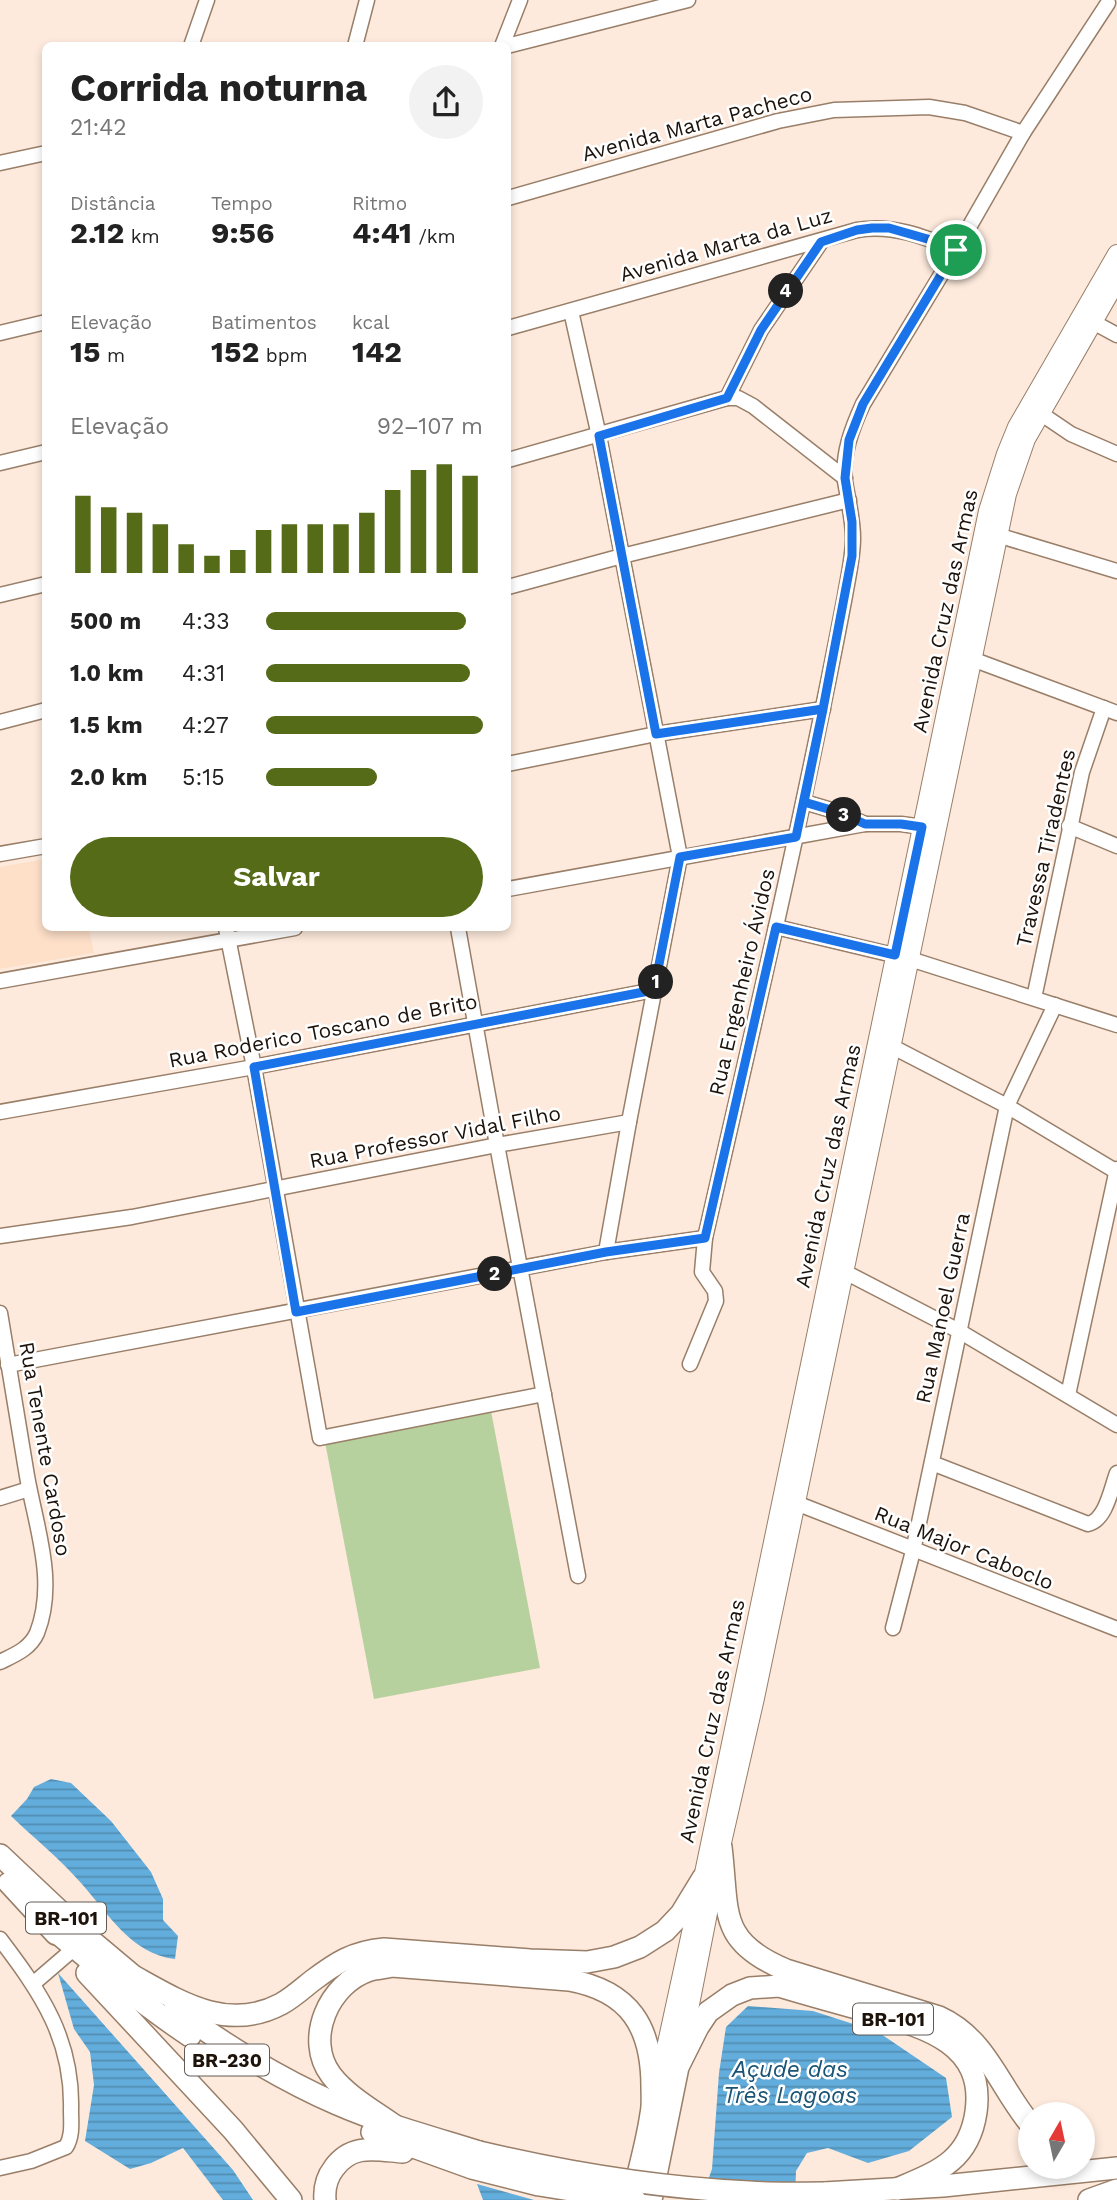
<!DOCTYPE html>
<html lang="pt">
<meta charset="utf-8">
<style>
:root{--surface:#fff;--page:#f2f2f2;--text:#222;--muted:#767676;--accent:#566b18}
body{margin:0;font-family:"Work Sans",sans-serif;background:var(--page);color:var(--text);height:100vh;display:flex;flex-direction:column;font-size:26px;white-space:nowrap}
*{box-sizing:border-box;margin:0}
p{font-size:23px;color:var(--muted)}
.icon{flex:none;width:38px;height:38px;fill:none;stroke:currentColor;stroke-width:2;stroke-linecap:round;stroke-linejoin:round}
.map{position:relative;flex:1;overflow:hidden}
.panel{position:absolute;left:42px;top:42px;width:469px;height:889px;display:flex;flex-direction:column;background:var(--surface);border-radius:10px;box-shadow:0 4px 10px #0003}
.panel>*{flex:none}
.needle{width:46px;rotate:9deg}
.fabs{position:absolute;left:1018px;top:2102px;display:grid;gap:14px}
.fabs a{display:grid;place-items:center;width:77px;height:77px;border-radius:50%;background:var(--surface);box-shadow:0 4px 10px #0003;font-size:35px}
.pin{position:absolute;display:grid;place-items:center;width:60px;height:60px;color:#fff;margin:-30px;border:4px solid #fff;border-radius:50%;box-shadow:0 2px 7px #0007}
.km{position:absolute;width:35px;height:35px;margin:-18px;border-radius:50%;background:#222;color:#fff;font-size:19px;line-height:35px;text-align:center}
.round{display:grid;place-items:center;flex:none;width:74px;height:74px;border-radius:37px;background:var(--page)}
.overview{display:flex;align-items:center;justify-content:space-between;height:119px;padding:0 28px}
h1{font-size:38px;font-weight:700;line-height:52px}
.metrics{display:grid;grid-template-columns:repeat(3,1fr);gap:10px;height:119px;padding:7px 28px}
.metrics div{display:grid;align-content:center}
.metrics b{font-size:30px;font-weight:700}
.metrics small{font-size:19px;font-weight:400}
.metrics p{font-size:19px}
.chart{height:196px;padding:14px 28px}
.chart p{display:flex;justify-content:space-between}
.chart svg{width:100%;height:126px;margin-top:7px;stroke:var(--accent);stroke-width:6}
.button{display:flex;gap:14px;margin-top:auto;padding:14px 28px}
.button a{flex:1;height:80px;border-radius:42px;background:var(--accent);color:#fff;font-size:28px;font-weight:700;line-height:80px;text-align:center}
ul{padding:0 28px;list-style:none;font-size:23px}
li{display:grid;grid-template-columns:112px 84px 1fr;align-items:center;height:52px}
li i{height:18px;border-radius:9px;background:var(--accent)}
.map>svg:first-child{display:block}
.built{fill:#fee0c9}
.park{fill:#b7d19e}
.water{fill:url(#water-rules)}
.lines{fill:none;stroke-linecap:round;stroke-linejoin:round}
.minor-casing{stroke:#997e68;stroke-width:17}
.major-casing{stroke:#997e68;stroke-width:20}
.highway-casing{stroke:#997e68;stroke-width:24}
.minor{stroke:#fff;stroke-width:14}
.major{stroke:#fff;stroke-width:18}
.highway{stroke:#fff;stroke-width:21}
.highway-bridge-casing{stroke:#997e68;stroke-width:24;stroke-linecap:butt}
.highway-bridge{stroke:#fff;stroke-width:21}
.route-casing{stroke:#fff;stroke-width:14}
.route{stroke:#1a73e8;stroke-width:9}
.labels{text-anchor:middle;stroke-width:5;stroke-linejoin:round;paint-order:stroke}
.shield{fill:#fff;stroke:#615a54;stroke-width:2}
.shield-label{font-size:19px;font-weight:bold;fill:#1d130b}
.street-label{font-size:21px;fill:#1d130b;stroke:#fff}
.water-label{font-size:23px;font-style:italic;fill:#1a5373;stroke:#fff}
</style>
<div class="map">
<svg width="1117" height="2200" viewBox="0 0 1117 2200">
<defs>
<pattern id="water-rules" width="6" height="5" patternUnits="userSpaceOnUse" patternTransform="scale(1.75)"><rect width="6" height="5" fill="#63addd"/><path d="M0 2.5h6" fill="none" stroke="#518cb1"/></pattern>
</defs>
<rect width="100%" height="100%" fill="#fdeadc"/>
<polygon class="built" points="45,859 46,928 89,928 94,953 0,969 0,867"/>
<polygon class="park" points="491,1411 540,1668 374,1699 325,1442"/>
<g class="water">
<path d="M51 1779 71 1783 111 1821 151 1872 163 1899V1920L178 1936 175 1959C131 1954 108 1913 81 1883 60 1859 34 1838 11 1816L27 1799 34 1787Z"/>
<polygon points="58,1973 233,2170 253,2200 223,2200 183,2148 151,2163 130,2169 85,2141 94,2085 90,2052 74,2029"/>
<polygon points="748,2006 813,2011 878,2032 946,2078 952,2117 909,2151 868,2163 828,2148 807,2153 796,2171 795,2200 701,2200 712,2169 719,2073 726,2027"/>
<polygon points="477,2184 534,2200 483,2200"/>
</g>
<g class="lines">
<g class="minor-casing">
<g id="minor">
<polyline points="191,46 207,0"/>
<polyline points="355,46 367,0"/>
<polyline points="502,46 520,0"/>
<polyline points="507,46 688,0"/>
<polyline points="0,163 46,153"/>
<polyline points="508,198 778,121 834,110 929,107 965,113 1023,133"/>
<polyline points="571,311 599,436 680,857 629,1122 606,1252"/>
<polyline points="1093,322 1117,335"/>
<path d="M508 328 857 230C892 224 923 236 956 250"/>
<polyline points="0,333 46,322"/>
<polyline points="727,398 761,330 821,242"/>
<polyline points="1040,413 1071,434 1117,454"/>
<polyline points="508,460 727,398 738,398 753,406 845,478"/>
<polyline points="0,463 46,452"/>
<polyline points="997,535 1117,571"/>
<polyline points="508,587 622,556 849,500"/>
<polyline points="0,595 46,584"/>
<polyline points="972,659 1117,713"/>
<polyline points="0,722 46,710"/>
<polyline points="508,764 656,734 823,709"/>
<polyline points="804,802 838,812 865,824"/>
<polyline points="1069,826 1117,846"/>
<polyline points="0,854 46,846"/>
<polyline points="508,889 865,824 901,824 930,828"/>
<polyline points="776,927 910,959 1117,1025"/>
<polyline points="226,928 254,1067 320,1438 544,1394"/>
<polyline points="458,928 497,1145 578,1576"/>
<polyline points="0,981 295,928"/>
<polyline points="1034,998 1082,772 1104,708"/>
<polyline points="891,1046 1007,1106 1117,1172"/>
<polyline points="0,1112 254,1067 654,990"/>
<polyline points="0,1236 132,1217 497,1145 629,1122"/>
<polyline points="843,1271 959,1331 1117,1425"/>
<path d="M0 1313C9 1367 18 1421 27 1476 36 1527 57 1582 37 1633 30 1649 14 1655 0 1662"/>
<path d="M690 1364 716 1301 715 1291 702 1272 705 1238C754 1024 804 811 845 596 848 577 853 558 853 538 853 519 848 500 845 481 842 454 852 428 863 404L956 250 1023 133 1108 3"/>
<polyline points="8,1365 606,1252 705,1238"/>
<polyline points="1068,1395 1117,1169"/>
<path d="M932 1463 1088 1524C1106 1520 1111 1489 1117 1473"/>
<polyline points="0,1498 29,1489"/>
<polyline points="796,1503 1117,1629"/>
<polyline points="893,1628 913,1551 1007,1106 1055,1005"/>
<path d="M0 1939C41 1993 73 2039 71 2110 71 2122 73 2136 66 2147L31 2161 0 2168"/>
<polyline points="34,1983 70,1952"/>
</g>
</g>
<g class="major-casing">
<g id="major">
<polyline points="681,2050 721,1847 755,1698 1007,494 1026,439 1117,280"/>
<polyline points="657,2089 703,1878 988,511 1006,454 1017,427 1117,254"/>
</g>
</g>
<g class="highway-casing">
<g id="highway">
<path d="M721 1847C729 1912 717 1941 786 1970L939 2017C987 2039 999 2087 1031 2125"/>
<polyline points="0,1855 88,1938 144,1985"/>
<polyline points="9,1883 56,1934"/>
<path d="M48 1925C94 1964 139 2002 190 2036"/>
<polyline points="87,1973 233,2130 291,2200"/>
<path d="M135 1977C182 2003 228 2032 281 2004 292 1998 302 1989 312 1981 336 1963 352 1952 384 1949L530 1960 587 1962 614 1957 640 1947 665 1931 681 1914 703 1878"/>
<path d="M175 2009C225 2045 280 2079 337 2104 383 2124 431 2137 479 2152"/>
<path d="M395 2126C374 2111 347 2096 331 2075 304 2039 329 1983 370 1970 377 1968 385 1968 392 1966L569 1980C630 1991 652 2027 652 2087 652 2096 653 2105 651 2114 647 2142 639 2170 632 2198"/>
<polyline points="372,2132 472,2168"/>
<polyline points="824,2193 943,2186 1117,2168"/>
<path d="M325 2200C324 2188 327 2177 334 2168 352 2143 376 2150 403 2152"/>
<path d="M651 2200 678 2067 698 2027 708 2012 732 1995 750 1988 779 1986C809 1995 838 2003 867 2011 920 2026 986 2041 976 2112 969 2161 937 2172 897 2189"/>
<polyline points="1089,2200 1117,2190"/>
</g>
</g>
<use href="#minor" class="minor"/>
<use href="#major" class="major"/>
<use href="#highway" class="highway"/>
<g class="highway-bridge-casing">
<g id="highway-bridge">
<path d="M479 2152C568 2173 658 2188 749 2192 774 2194 799 2193 824 2193"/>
<polyline points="472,2168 539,2185 635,2200"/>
</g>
</g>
<use href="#highway-bridge" class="highway-bridge"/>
</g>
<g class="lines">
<g class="route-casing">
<polyline id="route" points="956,250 863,404 849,440 845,478 852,522 852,556 823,709 796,837 680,857 654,990 254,1067 296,1312 606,1252 705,1238 776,927 895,955 922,827 901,824 865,824 838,812 804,802 823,709 656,734 599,436 727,398 761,330 821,242 857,230 872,228 889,228 931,240 956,250"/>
</g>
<use href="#route" class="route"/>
</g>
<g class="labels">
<g class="shield">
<rect x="26" y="1902.5" width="80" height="31" rx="5"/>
<rect x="853" y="2003.5" width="80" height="31" rx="5"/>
<rect x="185" y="2044.5" width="84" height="31" rx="5"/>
</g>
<g class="shield-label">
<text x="66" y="1925">BR-101</text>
<text x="893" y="2026">BR-101</text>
<text x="227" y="2067">BR-230</text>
</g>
<g class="street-label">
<text transform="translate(697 124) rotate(-15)" y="7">Avenida Marta Pacheco</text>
<text transform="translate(726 245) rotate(-16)" y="7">Avenida Marta da Luz</text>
<text transform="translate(945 611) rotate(-78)" y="7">Avenida Cruz das Armas</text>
<text transform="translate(1046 848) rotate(-77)" y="7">Travessa Tiradentes</text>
<text transform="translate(742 982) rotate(-77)" y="7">Rua Engenheiro Ávidos</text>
<text transform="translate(323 1031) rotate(-11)" y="7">Rua Roderico Toscano de Brito</text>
<text transform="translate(435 1137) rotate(-11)" y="7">Rua Professor Vidal Filho</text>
<text transform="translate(828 1166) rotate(-78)" y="7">Avenida Cruz das Armas</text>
<text transform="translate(943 1308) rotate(-78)" y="7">Rua Manoel Guerra</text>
<text transform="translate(45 1449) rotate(80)" y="7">Rua Tenente Cardoso</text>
<text transform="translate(964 1548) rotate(22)" y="7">Rua Major Caboclo</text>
<text transform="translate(712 1721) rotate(-78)" y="7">Avenida Cruz das Armas</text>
</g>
<g class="water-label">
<text x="790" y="2077">Açude das<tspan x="790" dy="26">Três Lagoas</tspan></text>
</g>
</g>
</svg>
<div class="fabs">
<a><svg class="needle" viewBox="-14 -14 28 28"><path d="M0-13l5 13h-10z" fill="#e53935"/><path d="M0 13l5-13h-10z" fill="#767676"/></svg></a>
</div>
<div class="pin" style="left:956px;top:250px;background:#1e9e55"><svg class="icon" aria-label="arrive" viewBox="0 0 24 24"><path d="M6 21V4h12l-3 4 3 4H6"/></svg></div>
<b class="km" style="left:656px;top:982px">1</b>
<b class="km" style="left:495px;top:1274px">2</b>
<b class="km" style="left:844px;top:815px">3</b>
<b class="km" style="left:786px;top:291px">4</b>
<section class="panel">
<div class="overview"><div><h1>Corrida noturna</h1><p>21:42</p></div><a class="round"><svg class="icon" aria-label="share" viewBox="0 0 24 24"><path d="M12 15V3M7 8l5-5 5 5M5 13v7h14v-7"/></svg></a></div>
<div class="metrics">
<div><p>Distância</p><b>2.12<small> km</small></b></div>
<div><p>Tempo</p><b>9:56</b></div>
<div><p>Ritmo</p><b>4:41<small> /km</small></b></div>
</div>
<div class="metrics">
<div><p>Elevação</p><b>15<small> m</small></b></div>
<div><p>Batimentos</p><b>152<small> bpm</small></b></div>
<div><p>kcal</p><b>142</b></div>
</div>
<div class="chart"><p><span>Elevação</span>92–107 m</p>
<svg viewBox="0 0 160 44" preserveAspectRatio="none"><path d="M5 44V17M15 44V21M25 44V23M35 44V27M45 44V34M55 44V38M65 44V36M75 44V29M85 44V27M95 44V27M105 44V27M115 44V23M125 44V15M135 44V8M145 44V6M155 44V10"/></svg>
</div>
<ul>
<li><b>500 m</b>4:33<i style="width:92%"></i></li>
<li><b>1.0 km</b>4:31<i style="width:94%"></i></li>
<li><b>1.5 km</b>4:27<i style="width:100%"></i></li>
<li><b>2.0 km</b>5:15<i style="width:51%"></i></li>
</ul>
<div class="button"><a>Salvar</a></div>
</section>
</div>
